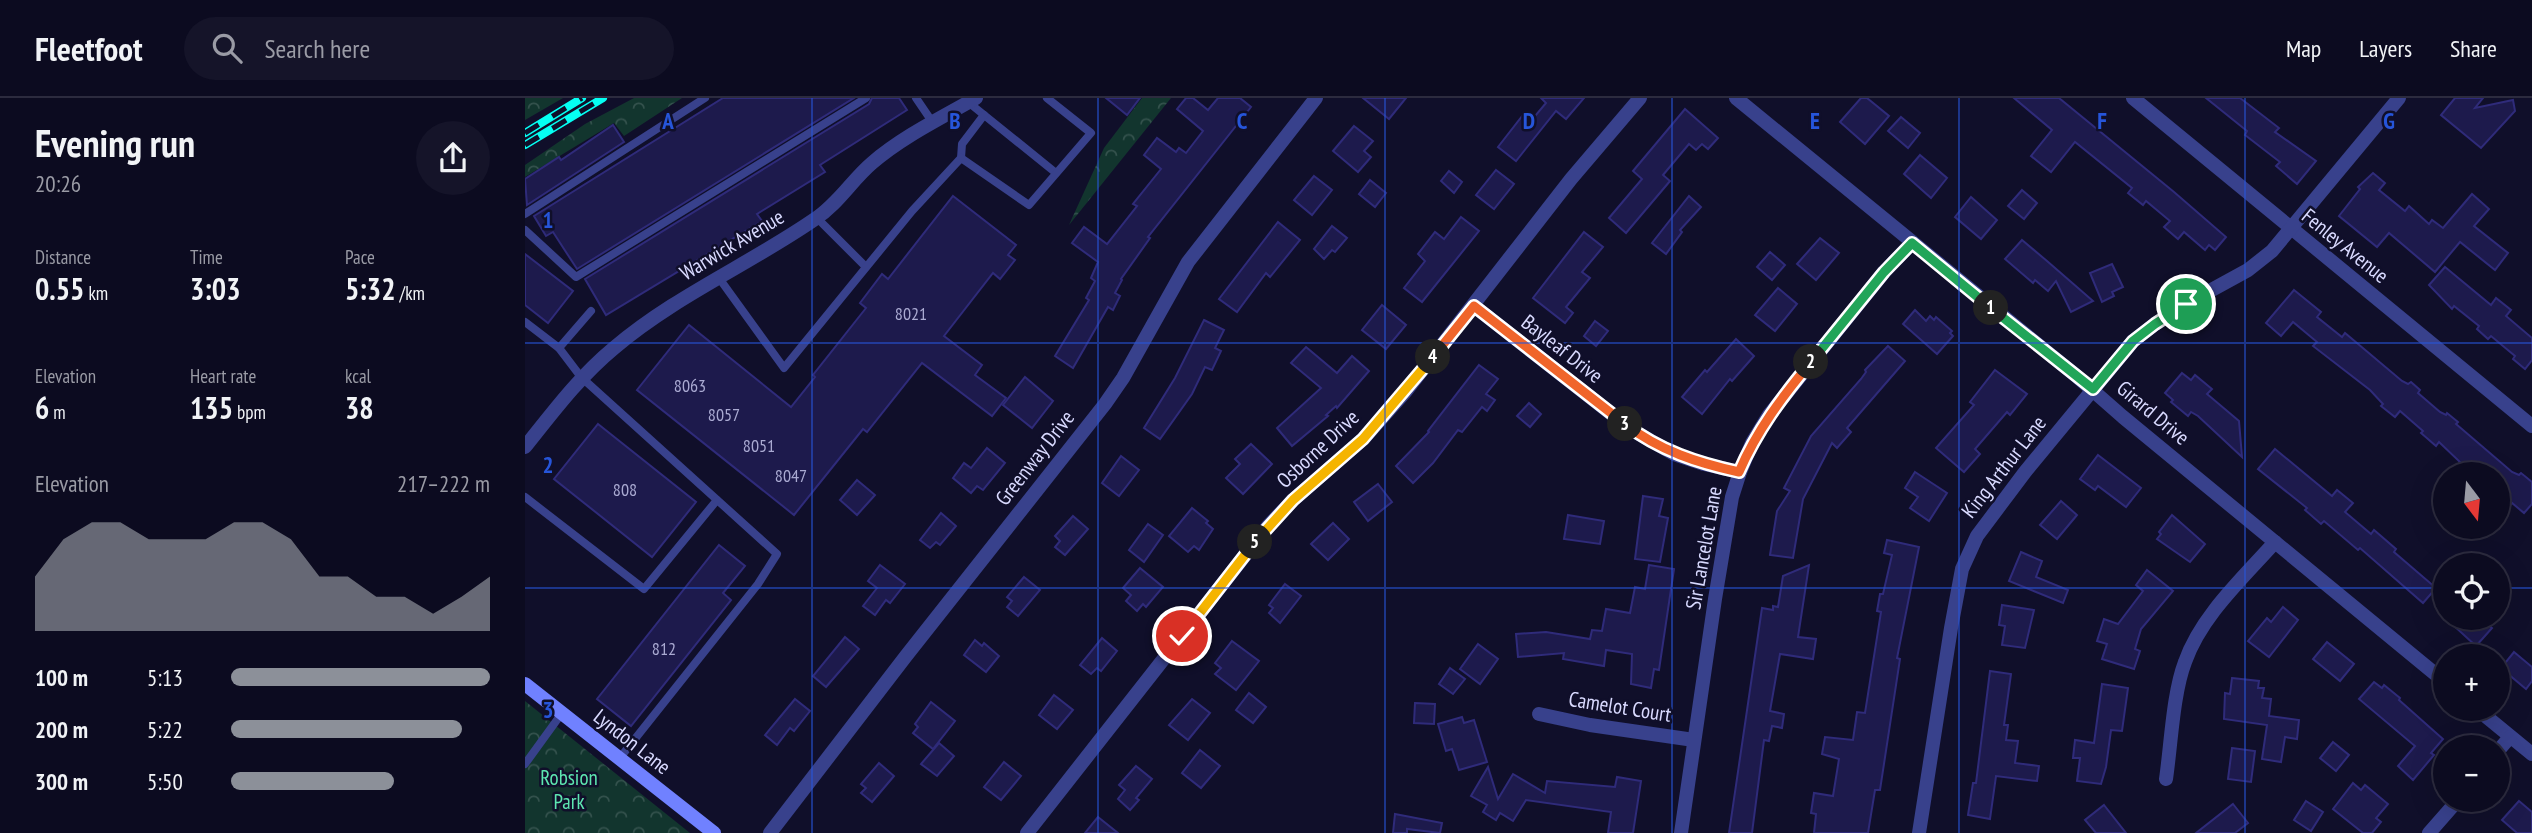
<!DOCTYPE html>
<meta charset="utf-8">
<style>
:root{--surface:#0c0b20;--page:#151429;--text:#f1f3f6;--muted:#9a9ba5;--line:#2c2b3e;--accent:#8c9099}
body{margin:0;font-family:"PT Sans Narrow",sans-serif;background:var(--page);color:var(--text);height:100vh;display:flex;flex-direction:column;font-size:26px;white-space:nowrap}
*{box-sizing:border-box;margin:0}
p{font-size:23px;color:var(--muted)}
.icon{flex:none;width:38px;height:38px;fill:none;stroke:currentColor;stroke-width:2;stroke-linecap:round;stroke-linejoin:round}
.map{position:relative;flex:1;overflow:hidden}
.side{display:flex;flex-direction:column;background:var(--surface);width:525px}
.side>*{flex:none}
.needle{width:46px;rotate:164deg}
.tools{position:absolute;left:1908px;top:364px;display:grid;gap:14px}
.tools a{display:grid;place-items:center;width:77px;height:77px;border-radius:50%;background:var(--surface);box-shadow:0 7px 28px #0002,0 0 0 2px var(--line);font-size:35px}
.pin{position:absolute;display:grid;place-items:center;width:60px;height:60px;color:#fff;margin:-30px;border:4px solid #fff;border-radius:50%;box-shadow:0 2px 7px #0007}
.km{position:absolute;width:35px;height:35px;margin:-18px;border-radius:50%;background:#222;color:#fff;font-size:19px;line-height:35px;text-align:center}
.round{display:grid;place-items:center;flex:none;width:74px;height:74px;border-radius:37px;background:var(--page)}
.head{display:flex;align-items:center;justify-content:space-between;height:119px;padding:0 35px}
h1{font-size:38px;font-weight:800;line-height:52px}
.figures{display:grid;grid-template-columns:repeat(3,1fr);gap:10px;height:119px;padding:7px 35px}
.figures div{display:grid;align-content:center}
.figures b{font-size:30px;font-weight:800}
.figures small{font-size:19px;font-weight:400}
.figures p{font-size:19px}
.chart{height:196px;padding:14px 35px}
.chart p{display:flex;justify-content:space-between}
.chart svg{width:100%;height:126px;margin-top:7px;fill:var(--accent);opacity:.7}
ul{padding:0 35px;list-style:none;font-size:23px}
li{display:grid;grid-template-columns:112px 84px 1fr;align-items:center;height:52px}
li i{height:18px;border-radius:9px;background:var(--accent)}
header{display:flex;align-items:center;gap:42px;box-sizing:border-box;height:98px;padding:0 35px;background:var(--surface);border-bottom:2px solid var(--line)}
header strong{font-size:33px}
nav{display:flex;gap:38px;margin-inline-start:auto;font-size:24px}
.search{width:490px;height:63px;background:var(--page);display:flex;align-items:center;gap:18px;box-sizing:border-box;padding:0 24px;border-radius:38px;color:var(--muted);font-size:26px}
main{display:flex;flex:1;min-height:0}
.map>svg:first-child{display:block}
.forest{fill:url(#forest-crowns)}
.building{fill:#1d1a4c;stroke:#2f2b7a;stroke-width:2}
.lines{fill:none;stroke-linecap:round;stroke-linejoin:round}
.lane{stroke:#38418c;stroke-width:8}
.street{stroke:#38418c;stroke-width:14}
.secondary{stroke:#7081ff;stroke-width:14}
.rail-casing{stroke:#05fff3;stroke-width:8}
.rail{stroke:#100f2a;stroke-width:5;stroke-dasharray:16;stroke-linecap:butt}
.split-1-casing{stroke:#fff;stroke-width:14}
.split-2-casing{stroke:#fff;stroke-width:14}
.split-3-casing{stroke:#fff;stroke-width:14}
.split-4-casing{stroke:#fff;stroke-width:14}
.split-5-casing{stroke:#fff;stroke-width:14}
.split-6-casing{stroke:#fff;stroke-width:14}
.split-1{stroke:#22a559;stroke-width:9}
.split-2{stroke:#22a559;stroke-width:9}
.split-3{stroke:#f0652b;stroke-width:9}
.split-4{stroke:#f0652b;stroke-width:9}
.split-5{stroke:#f5b400;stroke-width:9}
.split-6{stroke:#f5b400;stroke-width:9}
.grid{fill:none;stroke:#2655da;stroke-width:2;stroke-opacity:0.55}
.labels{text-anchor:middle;stroke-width:5;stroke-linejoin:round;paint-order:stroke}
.number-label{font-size:18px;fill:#aaaad2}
.street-label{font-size:21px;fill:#d9daff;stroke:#100f2a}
.park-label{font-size:21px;fill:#5de6b0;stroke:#100f2a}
.grid-label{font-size:23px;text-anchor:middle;font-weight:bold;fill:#2655da;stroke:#100f2a;stroke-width:5;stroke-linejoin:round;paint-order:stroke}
</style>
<header>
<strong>Fleetfoot</strong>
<div class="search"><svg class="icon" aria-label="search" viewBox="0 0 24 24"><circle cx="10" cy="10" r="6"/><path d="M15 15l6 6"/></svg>Search here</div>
<nav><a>Map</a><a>Layers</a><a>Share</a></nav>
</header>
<main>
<section class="side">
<div class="head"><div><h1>Evening run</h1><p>20:26</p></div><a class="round"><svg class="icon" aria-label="share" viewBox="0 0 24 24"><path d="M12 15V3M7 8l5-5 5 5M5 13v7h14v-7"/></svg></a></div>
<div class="figures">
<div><p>Distance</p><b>0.55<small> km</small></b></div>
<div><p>Time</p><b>3:03</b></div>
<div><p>Pace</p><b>5:32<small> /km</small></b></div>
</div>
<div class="figures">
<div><p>Elevation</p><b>6<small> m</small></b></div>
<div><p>Heart rate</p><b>135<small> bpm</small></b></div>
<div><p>kcal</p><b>38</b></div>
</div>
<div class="chart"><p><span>Elevation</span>217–222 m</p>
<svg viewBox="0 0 160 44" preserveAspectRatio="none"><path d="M0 44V25L10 12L20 6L30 6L40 12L50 12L60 12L70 6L80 6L90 12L100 25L110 25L120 32L130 32L140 38L150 32L160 25V44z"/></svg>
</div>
<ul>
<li><b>100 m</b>5:13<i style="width:100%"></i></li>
<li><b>200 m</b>5:22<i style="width:89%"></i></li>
<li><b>300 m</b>5:50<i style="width:63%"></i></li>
</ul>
</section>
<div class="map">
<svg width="2007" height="735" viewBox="0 0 2007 735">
<defs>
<pattern id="forest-crowns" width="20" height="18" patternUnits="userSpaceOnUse" patternTransform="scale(1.75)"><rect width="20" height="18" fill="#12352e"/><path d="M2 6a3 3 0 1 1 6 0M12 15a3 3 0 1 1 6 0" fill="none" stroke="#34524d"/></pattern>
</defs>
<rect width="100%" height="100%" fill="#100f2a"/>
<g class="forest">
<polygon points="0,0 38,0 0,22"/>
<polygon points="109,0 157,0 99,38 89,25 0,79 0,67 60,26"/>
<polygon points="617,0 646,0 544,127 579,50"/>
<polygon points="0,603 165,735 0,735"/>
</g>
<g class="building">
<polygon points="198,0 329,0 52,171 28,134 21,138 9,118"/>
<polygon points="347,0 374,0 382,12 295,67 300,74 232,116 237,123 81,217 60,181 344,6"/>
<polygon points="581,0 615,0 602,17"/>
<polygon points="661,0 668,0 683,12 693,0 715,0 726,9 623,139 625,140 596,181 597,182 590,195 595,198 588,212 583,209 548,270 530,258 564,202 561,200 570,183 566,180 573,164 547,145 559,129 582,146 612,108 608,106 636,71 619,57 632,40 651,54 654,50 661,55 678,33 652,11"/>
<polygon points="838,0 881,0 864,21"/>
<polygon points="1016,0 1059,0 1041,21 1031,13 991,63 973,49 998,17 1006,23 1021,5"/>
<polygon points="1336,0 1342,0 1364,18 1340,46 1315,24"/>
<polygon points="1489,0 1534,0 1649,94 1701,139 1690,152 1684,147 1680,152 1659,134 1653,141 1639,129 1645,123 1621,103 1618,107 1603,95 1607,90 1550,44 1526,74 1506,58 1527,32"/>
<polygon points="1681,0 1715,0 1754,30 1750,34 1791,63 1772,86 1751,68 1755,64 1720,37 1722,33"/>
<polygon points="1930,0 1958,0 1950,10 1988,2 1990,13 1956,50 1916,17"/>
<polygon points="1160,11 1193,40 1183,51 1177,46 1171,52 1164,46 1138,77 1145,83 1101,135 1084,120 1117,81 1108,73"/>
<polygon points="1376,19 1395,35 1383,50 1363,33"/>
<polygon points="88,27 99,44 2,107 0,81 34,59 36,62"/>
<polygon points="829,28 848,43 839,53 846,59 833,74 808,53"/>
<polygon points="1395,57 1422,80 1406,100 1379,76"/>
<polygon points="971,72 989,86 969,111 951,97"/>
<polygon points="924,73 937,84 929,95 916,83"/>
<polygon points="1848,75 1860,85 1854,92 1880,113 1884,108 1904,126 1907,122 1918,130 1947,96 1964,111 1949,128 1983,155 1970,172 1935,144 1910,174 1864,135 1852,149 1814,118 1835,91 1833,89"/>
<polygon points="789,78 807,92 787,117 769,102"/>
<polygon points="845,82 861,95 850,109 834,96"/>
<polygon points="1497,92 1512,105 1499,121 1483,108"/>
<polygon points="428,98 491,147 483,157 490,162 475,181 468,175 419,238 457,267 450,277 481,300 467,318 397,265 342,334 338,331 269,417 112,292 164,227 266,309 290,279 288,277 341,210 335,205 357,176 363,181"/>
<polygon points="1164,98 1176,109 1155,132 1157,134 1141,156 1127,145"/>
<polygon points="1446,99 1472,122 1456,141 1430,119"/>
<polygon points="936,119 954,133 897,204 879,190 900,163 893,156 910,134 919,141"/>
<polygon points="753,124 775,142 745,179 741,175 712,214 694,201"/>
<polygon points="807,128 822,140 810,154 807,152 799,161 789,151"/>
<polygon points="1059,134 1078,149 1057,174 1065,180 1041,209 1048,215 1040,225 1008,200"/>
<polygon points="1295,140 1314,155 1291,182 1272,166"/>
<polygon points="1497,142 1522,163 1568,203 1546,214 1531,183 1523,193 1510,182 1508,185 1480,161"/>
<polygon points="1245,154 1260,167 1247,182 1232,169"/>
<polygon points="0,156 48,193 23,225 0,207"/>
<polygon points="1587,166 1598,189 1587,194 1589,198 1577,204 1565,175"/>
<polygon points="1920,169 1966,207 1971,200 1986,212 1981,218 2007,240 2007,262 2000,271 1988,261 1990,258 1966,238 1963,241 1952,231 1954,228 1929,208 1927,211 1904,187"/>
<polygon points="1253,190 1272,206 1250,233 1230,217"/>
<polygon points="1769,192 1796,214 1792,219 1817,239 1820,235 1877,283 1883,286 1886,284 1895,292 1893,295 1915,314 1921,317 1922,315 1933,324 1931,326 1987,374 1994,377 1996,375 2007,384 2007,406 1999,415 1987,405 1981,412 1972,406 1972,376 1940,376 1931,369 1935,364 1914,344 1911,348 1896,335 1898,333 1875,313 1870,319 1856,308 1858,306 1845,292 1788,248 1792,244 1768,224 1756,238 1741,225"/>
<polygon points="857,207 881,227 861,251 837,232"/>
<polygon points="1390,212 1401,223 1405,218 1409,222 1411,219 1427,233 1425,235 1428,238 1412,256 1378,226"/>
<polygon points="679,222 699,232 690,250 696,253 687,272 680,269 667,296 635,341 619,330 650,280"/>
<polygon points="1070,223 1083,233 1071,248 1059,238"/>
<polygon points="1211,241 1229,258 1207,283 1205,281 1177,316 1157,299 1180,272 1182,274"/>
<polygon points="1363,248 1380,263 1322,330 1326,334 1312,350 1307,345 1278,401 1268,460 1245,457 1252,413 1265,393 1259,390 1286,338 1336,281 1341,274 1340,272"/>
<polygon points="781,249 812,275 827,258 844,273 812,310 811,308 801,317 803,318 767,348 752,330 796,290 766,265"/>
<polygon points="954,267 973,281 961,296 970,302 962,313 957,309 937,334 933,332 908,365 888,385 871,368 904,334 903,333"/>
<polygon points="1470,272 1502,296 1485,317 1482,314 1450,351 1455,356 1439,374 1411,350 1449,307 1445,304"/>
<polygon points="1657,275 1666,282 1670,277 1687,291 1682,296 1714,323 1717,359 1673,318 1666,314 1663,318 1646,304 1648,302 1640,295"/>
<polygon points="500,279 528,303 507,330 478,307"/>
<polygon points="1004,305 1016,316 1005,329 992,318"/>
<polygon points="73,326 171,404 127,459 29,381"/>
<polygon points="726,346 747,366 718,396 701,380 715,366 710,361"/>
<polygon points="462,350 480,365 458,392 452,388 446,395 428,380 439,365 446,370"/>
<polygon points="1750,351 1807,398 1812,392 1828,405 1820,414 1846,436 1849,432 1871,451 1869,454 1911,490 1898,505 1835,450 1833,452 1799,423 1796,426 1780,412 1782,410 1733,371"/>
<polygon points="1573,357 1616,390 1601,409 1573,388 1570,392 1555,381"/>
<polygon points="596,358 614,372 594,398 577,385"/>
<polygon points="1390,374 1422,395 1404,423 1385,410 1393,399 1380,390"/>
<polygon points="332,382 350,397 332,417 315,402"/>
<polygon points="853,386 867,404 843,423 829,404"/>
<polygon points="1118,398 1138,401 1134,418 1143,420 1135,464 1110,461"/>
<polygon points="1536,403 1552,417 1532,441 1515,427"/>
<polygon points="667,410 683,423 681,425 688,431 674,452 669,448 663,454 644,438"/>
<polygon points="416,415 431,428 415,447 411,444 405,450 395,442"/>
<polygon points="1043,417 1079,423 1075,446 1039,441"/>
<polygon points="1647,417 1680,446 1665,464 1632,441 1636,436 1634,434"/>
<polygon points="548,418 563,431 540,457 530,449 535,443 530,438"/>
<polygon points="808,425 824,441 803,462 786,446"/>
<polygon points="623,426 638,437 619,464 604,452"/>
<polygon points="1362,442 1394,449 1372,560 1375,561 1355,692 1350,692 1343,735 1289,735 1291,716 1286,715 1289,695 1308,698 1314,661 1297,656 1300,639 1328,642 1332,614 1340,615 1356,514 1352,513 1355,496 1358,496 1367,457 1359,455"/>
<polygon points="194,447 220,468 198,495 206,502 106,628 72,601"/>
<polygon points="1496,454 1517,463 1511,479 1543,492 1538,505 1484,483"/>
<polygon points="355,467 380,486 365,505 361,502 350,517 338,508 352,490 343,483"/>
<polygon points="1124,467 1149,471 1134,572 1129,571 1126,590 1106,586 1107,556 1081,552 1079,568 1038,561 1039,555 993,559 991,536 1021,534 1065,541 1067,532 1077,533 1081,511 1105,515 1110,489 1120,491"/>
<polygon points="1284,467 1273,539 1291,541 1288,561 1255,556 1245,613 1259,616 1257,630 1247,628 1244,643 1239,642 1227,735 1204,735 1237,510 1248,512 1248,508 1253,509 1258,478"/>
<polygon points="615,470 638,489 621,509 618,506 612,513 601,503 606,497 598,490"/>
<polygon points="1622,472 1648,493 1616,531 1610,551 1615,553 1609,571 1577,561 1582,546 1572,543 1579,521 1593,526 1618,493 1611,487"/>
<polygon points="499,479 515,492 493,518 482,509 487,503 482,499"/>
<polygon points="760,486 776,498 755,525 744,515 748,510 744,507"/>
<polygon points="1477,507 1509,512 1500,550 1477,547 1480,528 1474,527"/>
<polygon points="1758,509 1773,522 1744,559 1723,543 1742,520 1746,524"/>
<polygon points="1934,520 1955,520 1967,530 1951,548 1928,527"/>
<polygon points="320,539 334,551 301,589 288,578"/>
<polygon points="577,540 592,553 576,573 572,570 566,576 555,567"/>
<polygon points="450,542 457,548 459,545 474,558 461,574 439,557"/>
<polygon points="707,543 734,563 711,592 690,576 696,570 690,565"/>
<polygon points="1802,544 1829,566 1815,583 1788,561"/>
<polygon points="953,546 973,561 955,586 935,571"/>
<polygon points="1989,554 2007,569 2007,583 2001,591 1976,570"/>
<polygon points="925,570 940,581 928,596 914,586"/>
<polygon points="1465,573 1486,576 1479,627 1483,627 1481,642 1493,643 1490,665 1514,668 1512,683 1471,678 1465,721 1443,717 1448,685 1451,685"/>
<polygon points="1707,580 1734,583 1733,590 1739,590 1737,600 1746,601 1744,618 1774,622 1772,641 1760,639 1756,664 1737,661 1742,627 1699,621 1700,595 1705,596"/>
<polygon points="1849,584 1857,590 1859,587 1875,600 1874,602 1918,641 1906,655 1909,657 1888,682 1873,668 1890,648 1834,601"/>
<polygon points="1577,586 1603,590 1597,633 1586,632 1581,669 1576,686 1552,683 1555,660 1548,660 1550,642 1569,645"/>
<polygon points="724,595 741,609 728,625 711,612"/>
<polygon points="529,597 548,612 532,631 514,617"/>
<polygon points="270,601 285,613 269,633 265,630 252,647 240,637"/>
<polygon points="667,601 685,615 663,642 644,627"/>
<polygon points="406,604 430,623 408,651 388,635 393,629 390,626"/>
<polygon points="890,605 910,606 909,626 889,625"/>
<polygon points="937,619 939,625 949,622 962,664 934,672 927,651 921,653 913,626"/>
<polygon points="1808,644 1824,657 1811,673 1795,660"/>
<polygon points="414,645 429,658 412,678 396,666"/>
<polygon points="1707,650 1730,653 1726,684 1703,681"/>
<polygon points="675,652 695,668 676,690 657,675"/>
<polygon points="479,664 496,678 476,702 459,689"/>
<polygon points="354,665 369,678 347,704 336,695 341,690 336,686"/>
<polygon points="611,668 627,681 611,700 614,702 605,712 593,701 600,692 594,687"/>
<polygon points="963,669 973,701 988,676 1020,695 1022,683 1090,689 1092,679 1116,683 1108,735 1083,735 1086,714 1001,702 988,723 975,715 971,722 958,714 962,707 946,698"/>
<polygon points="1828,685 1836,692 1840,687 1863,706 1851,720 1856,724 1847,735 1838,735 1808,711"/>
<polygon points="1781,703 1798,714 1786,733 1769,722"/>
<polygon points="1994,703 2007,714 2007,735 1992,735 1977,722"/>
<polygon points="1708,706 1723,725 1710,735 1671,735"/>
<polygon points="1579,707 1601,735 1571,735 1560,722"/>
<polygon points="870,716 917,725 915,735 882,731 882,735 868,735"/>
<polygon points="573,719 593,735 560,735"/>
</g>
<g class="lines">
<g class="lane">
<polyline points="391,0 408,25"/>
<polyline points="443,4 531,75"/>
<polyline points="436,60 437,46 459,17"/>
<polyline points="0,116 180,0"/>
<polyline points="292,120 341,169"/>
<polyline points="0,132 51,179 341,0"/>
<polyline points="194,180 259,270 387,113 436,60 504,107 566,35 522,0"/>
<polyline points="0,224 34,250 56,279 252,456 233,486 94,661"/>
<polyline points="34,250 66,213"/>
<polyline points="0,399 119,491 192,402"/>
<polyline points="0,666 37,615"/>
</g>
<g class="street">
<polyline points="1211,0 1549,276 1598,319 1920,584"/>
<polyline points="1608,0 2007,328"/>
<polyline points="949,208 1107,332 1149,356 1179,366 1215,374"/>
<path d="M0 349C28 314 54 279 89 250 150 198 225 166 290 121 313 106 327 82 347 65 377 39 416 20 451 0"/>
<polyline points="1952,611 2007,656"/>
<polyline points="1014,616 1065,627 1169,642"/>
<polyline points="1972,654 1985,639"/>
<path d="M1641 681C1646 647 1648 595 1660 564 1676 518 1718 480 1750 444"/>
<polyline points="245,735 381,558 580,306 598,280 663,164 791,0"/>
<polyline points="502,735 743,428 768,402 838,341 881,293 1046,81 1115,0"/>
<polyline points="1156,735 1190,501 1207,399 1215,374 1227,345 1244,317 1359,174 1387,145"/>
<polyline points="1394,735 1426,530 1437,471 1452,438 1500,374 1608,243 1630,226 1661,206 1723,172 1747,153 1874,0"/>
<polyline points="1904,735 1933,702"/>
</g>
<polyline class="secondary" points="0,586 189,735"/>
<g class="rail-casing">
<g id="rail">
<polyline points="0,35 57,0"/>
<polyline points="0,47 78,0"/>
</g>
</g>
<use href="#rail" class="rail"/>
</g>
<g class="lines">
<g class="split-1-casing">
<polyline id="split-1" points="1466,210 1568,291 1608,243 1630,226 1661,206"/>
</g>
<g class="split-2-casing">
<polyline id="split-2" points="1286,264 1359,174 1387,145 1466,210"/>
</g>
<g class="split-3-casing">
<path id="split-3" d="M1100 326C1135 353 1173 365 1214 374 1232 332 1257 299 1286 264"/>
</g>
<g class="split-4-casing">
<polyline id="split-4" points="908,259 949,208 1100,326"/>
</g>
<g class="split-5-casing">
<polyline id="split-5" points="730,444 768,402 838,341 908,259"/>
</g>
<g class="split-6-casing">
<polyline id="split-6" points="657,538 730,444"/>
</g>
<use href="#split-1" class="split-1"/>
<use href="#split-2" class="split-2"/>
<use href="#split-3" class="split-3"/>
<use href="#split-4" class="split-4"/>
<use href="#split-5" class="split-5"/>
<use href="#split-6" class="split-6"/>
</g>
<path class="grid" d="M287 0V735M573 0V735M860 0V735M1147 0V735M1434 0V735M1720 0V735M0 245H2007M0 490H1920M1972 490H2007"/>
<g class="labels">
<g class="number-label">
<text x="386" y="222">8021</text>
<text x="165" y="294">8063</text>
<text x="199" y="323">8057</text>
<text x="234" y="354">8051</text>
<text x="266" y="384">8047</text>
<text x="100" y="398">808</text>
<text x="139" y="557">812</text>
</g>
<g class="street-label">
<text transform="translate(207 147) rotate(-31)" y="7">Warwick Avenue</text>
<text transform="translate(1820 148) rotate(39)" y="7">Fenley Avenue</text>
<text transform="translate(1037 251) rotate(38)" y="7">Bayleaf Drive</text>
<text transform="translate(1628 315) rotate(40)" y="7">Girard Drive</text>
<text transform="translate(793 351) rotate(-43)" y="7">Osborne Drive</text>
<text transform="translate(510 360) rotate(-52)" y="7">Greenway Drive</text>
<text transform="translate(1479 369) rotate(-52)" y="7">King Arthur Lane</text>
<text transform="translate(1179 450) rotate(-80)" y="7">Sir Lancelot Lane</text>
<text transform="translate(1095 609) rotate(9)" y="7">Camelot Court</text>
<text transform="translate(107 644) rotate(38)" y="7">Lyndon Lane</text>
</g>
<g class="park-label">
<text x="44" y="687">Robsion<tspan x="44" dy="24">Park</tspan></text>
</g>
</g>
<g class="grid-label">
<text x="143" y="31">A</text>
<text x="430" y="31">B</text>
<text x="717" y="31">C</text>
<text x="1004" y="31">D</text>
<text x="1290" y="31">E</text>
<text x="1577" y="31">F</text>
<text x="1864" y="31">G</text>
<text x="23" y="130">1</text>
<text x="23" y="375">2</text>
<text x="23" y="620">3</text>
</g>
</svg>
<div class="tools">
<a><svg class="needle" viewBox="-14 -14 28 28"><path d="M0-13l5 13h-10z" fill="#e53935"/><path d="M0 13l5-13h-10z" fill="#9a9ba5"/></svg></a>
<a><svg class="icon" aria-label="locate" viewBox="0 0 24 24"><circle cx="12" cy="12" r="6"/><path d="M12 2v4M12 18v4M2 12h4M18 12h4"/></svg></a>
<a>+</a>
<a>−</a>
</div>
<div class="pin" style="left:1661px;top:206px;background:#1e9e55"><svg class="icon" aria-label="arrive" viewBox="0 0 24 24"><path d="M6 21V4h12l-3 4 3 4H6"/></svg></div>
<div class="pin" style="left:657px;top:538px;background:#d93025"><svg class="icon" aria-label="check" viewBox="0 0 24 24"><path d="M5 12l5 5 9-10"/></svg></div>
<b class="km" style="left:1466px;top:210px">1</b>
<b class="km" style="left:1286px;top:264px">2</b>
<b class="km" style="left:1100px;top:326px">3</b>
<b class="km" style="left:908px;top:259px">4</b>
<b class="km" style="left:730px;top:444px">5</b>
</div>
</main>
